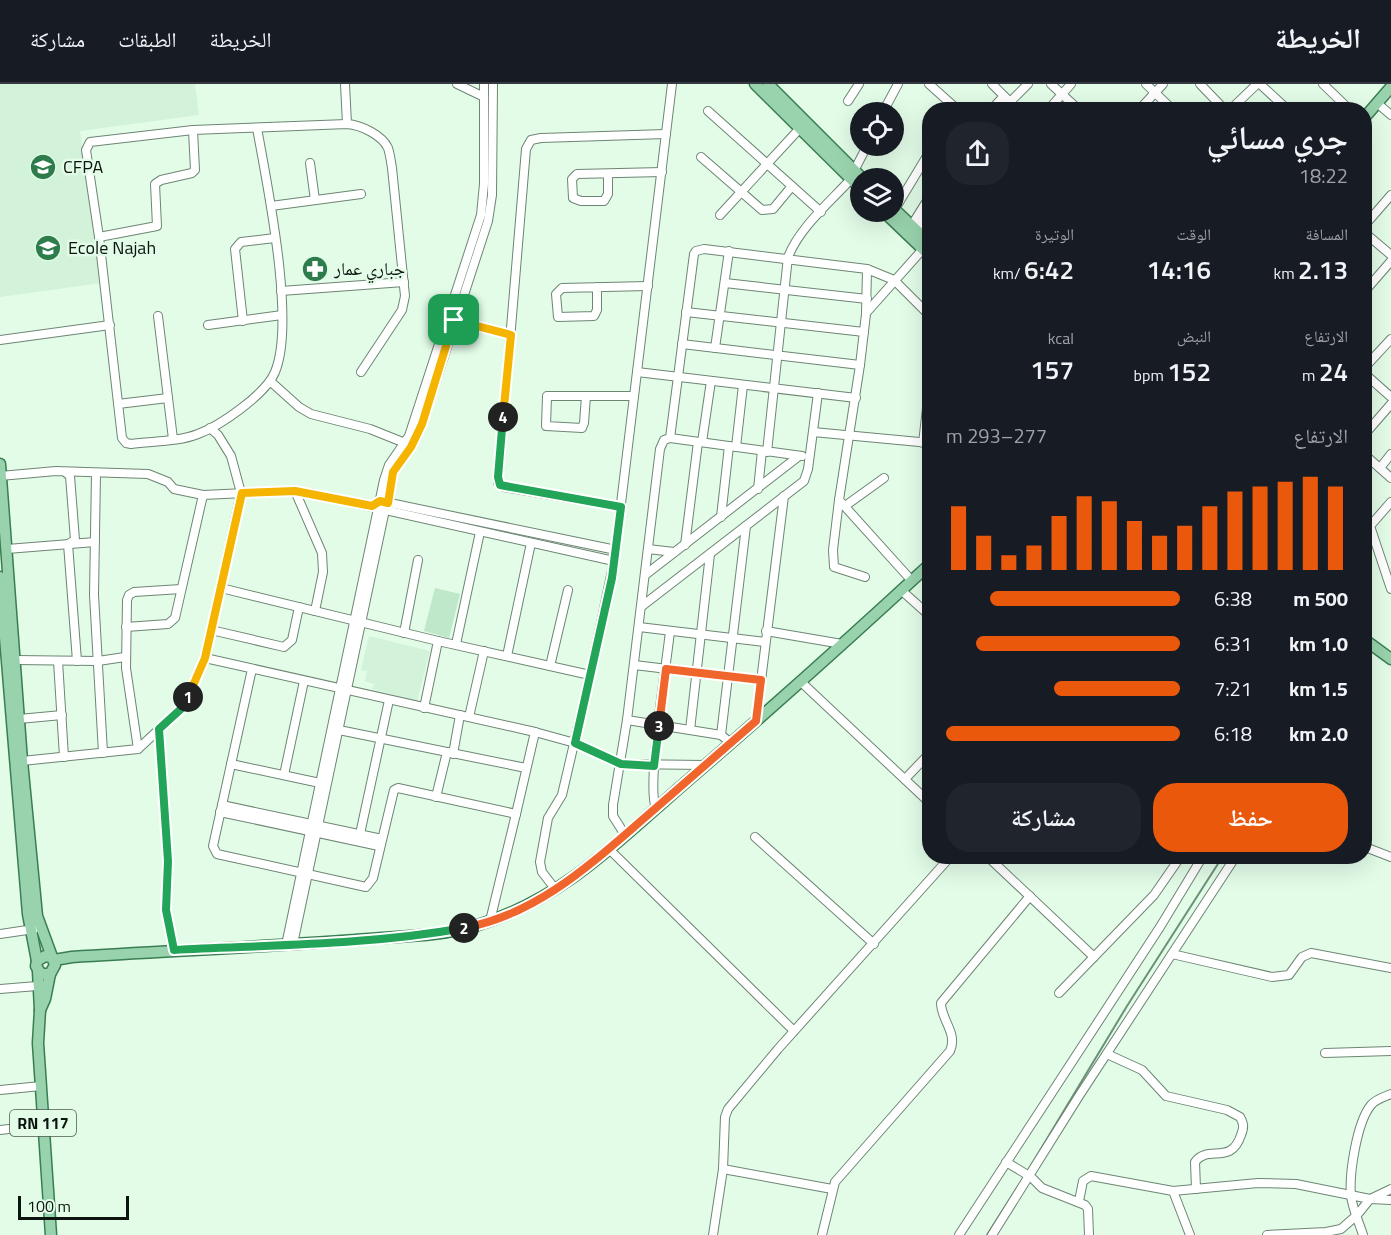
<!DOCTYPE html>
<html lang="ar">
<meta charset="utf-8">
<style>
:root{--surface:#171b24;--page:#20242c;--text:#f1f3f6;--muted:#9ea1a6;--line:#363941;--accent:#ea580c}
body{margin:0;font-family:"Titillium Web","Noto Naskh Arabic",sans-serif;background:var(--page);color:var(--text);direction:rtl;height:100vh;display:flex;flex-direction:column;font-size:22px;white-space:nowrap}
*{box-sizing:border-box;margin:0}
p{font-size:20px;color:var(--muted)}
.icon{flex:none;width:33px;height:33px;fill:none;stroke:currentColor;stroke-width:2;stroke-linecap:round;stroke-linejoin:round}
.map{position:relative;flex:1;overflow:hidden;direction:ltr}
.panel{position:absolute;left:922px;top:18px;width:450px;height:762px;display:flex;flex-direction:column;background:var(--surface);border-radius:24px;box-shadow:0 6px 24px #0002;direction:rtl}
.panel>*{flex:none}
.tools{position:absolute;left:850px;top:18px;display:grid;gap:12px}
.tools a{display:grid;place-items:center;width:54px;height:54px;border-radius:50%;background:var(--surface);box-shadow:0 6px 24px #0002;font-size:30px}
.scale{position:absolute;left:18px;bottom:15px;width:111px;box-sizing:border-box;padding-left:6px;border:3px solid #0b140e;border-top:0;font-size:16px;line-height:21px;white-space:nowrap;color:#0b140e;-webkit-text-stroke:4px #e2fce8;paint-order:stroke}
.pin{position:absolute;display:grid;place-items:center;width:51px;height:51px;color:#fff;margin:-26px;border-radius:12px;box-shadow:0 3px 9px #0006}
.km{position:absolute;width:30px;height:30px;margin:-15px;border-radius:50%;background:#222;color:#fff;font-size:16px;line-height:30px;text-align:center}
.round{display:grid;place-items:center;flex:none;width:63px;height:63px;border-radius:24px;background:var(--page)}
.head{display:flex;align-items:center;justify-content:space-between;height:102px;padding:0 24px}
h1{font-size:33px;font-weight:600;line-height:45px}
.stats{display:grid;grid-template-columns:repeat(3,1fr);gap:9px;height:102px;padding:6px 24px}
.stats div{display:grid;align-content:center}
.stats b{font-size:26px;font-weight:600}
.stats small{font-size:16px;font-weight:400}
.stats p{font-size:16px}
.chart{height:168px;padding:12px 24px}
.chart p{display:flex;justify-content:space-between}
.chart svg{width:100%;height:108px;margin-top:6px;stroke:var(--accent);stroke-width:6}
.cta{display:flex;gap:12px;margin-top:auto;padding:12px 24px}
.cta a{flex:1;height:69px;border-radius:24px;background:var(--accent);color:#fff;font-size:24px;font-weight:600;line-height:69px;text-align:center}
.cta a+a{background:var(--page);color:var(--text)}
ul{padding:0 24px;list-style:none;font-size:20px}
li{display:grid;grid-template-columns:96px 72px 1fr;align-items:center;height:45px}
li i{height:15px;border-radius:8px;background:var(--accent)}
header{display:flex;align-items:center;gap:36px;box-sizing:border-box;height:84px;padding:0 30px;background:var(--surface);border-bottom:2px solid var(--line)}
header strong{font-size:28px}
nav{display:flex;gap:33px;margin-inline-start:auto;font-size:21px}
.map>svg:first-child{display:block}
.built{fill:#d2f2da}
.green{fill:#bfe7c9}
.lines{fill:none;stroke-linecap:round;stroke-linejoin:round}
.stream{stroke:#6b9176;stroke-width:2}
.minor-casing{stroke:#6e8574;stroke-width:10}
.major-casing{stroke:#3a7d52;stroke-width:13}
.minor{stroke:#fff;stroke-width:8}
.major{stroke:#98d3ad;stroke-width:10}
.split-1-casing{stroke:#fff;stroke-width:12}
.split-2-casing{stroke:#fff;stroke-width:12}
.split-3-casing{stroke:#fff;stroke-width:12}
.split-4-casing{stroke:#fff;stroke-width:12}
.split-5-casing{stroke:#fff;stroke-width:12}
.split-1{stroke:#f5b400;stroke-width:8}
.split-2{stroke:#22a559;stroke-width:8}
.split-3{stroke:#f0652b;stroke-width:8}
.split-4{stroke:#22a559;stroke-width:8}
.split-5{stroke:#f5b400;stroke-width:8}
.labels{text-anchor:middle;stroke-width:5;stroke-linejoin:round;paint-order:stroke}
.shield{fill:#e2fce8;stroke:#4c5a4f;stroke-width:1.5}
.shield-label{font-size:16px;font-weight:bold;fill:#0b140e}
.poi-label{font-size:18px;fill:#0b140e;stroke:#e2fce8;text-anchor:start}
</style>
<header>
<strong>الخريطة</strong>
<nav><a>الخريطة</a><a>الطبقات</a><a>مشاركة</a></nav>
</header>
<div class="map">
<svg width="1391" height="1151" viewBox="0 0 1391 1151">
<rect width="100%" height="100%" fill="#e2fce8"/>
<g class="built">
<polygon points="0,0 195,0 199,31 80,47 101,199 0,213"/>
<polygon points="369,552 430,567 417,617 372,605 374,600 365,597 367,587 361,586"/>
</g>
<polygon class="green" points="435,504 460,510 449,554 424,547"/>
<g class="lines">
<g class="stream">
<polyline points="1027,1088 1127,922 1223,772"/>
<polyline points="987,1151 1024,1093"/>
</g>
<g class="minor-casing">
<g id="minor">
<polyline points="345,0 347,40"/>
<polyline points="457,0 484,13"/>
<polyline points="929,0 958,26"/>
<polyline points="992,0 1018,26"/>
<polyline points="1051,0 1079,26"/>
<polyline points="1146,0 1173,26"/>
<polyline points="1200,0 1225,26"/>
<polyline points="1260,0 1288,26"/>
<polyline points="1323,0 1350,26"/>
<polyline points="848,17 859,0"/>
<polyline points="1010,18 1028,0"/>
<polyline points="1377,19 1391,31"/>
<polyline points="991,26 1004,12"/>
<polyline points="1048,26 1071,0"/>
<polyline points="1139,26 1163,0"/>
<polyline points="1230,26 1257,0"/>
<polyline points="708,27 821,128"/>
<polyline points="883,28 898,0"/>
<path d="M257 44C267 100 296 238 275 288 266 310 220 342 198 350 178 358 152 357 131 360L126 359 122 354 99 153 86 66 90 58 193 46 347 40C361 41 382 51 388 64 390 70 391 78 392 84L405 212 402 226 361 288"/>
<polyline points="701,73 762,126 773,125 792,102"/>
<polyline points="310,79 315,116"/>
<polyline points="854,87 867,62"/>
<polyline points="608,90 608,110 604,117 581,117 573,114 572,95 577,90 662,88"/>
<polyline points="271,122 361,110"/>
<polyline points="895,125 930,67"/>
<polyline points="720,131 802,42"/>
<polyline points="1365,141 1391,111"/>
<polyline points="910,144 930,112"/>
<polyline points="1365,149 1391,171"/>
<polyline points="914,150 930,126"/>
<polyline points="99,153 157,142 155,100 161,96 192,89 195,86 193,46"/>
<polyline points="867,185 866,230 860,281 839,416 912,497"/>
<polyline points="725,199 867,215"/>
<polyline points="597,203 597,226 594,232 558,233 556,210 562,204 648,202"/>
<polyline points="281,207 404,198"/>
<polyline points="1365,207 1391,177"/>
<polyline points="686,228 864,248"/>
<polyline points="866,229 923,165"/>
<polyline points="158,232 173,355"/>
<polyline points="454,236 511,251"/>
<polyline points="243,237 235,165 241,158 275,154"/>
<polyline points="208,241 282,231"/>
<polyline points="0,256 110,241"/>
<polyline points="682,260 860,281"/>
<polyline points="715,264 729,167"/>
<polyline points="1365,283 1391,255"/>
<polyline points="637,288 856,314"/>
<polyline points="1365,290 1391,313"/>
<polyline points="270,297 299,323 311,330 370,345 405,359"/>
<polyline points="586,312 584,339 582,344 546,342 547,312 634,312"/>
<polyline points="118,320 168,314"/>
<polyline points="210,344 218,351 231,372 241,409 205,574 535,648 516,730 398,704 394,706 373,794 366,803 217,770 213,762 252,585"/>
<polyline points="813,348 930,359"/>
<polyline points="1365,350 1391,320"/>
<polyline points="670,354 802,372"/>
<polyline points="702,358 711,297"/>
<polyline points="923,359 930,298"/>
<polyline points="736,363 743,301"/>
<path d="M767 368 788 173C800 143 829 119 851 95"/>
<polyline points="1365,371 1391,394"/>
<polyline points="1380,384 1391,370"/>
<polyline points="65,388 70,392 75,456 68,460 77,577"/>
<polyline points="96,389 94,511 103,669"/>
<polyline points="0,392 56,387 148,390 168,398 174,405 203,411"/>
<polyline points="758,405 762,367"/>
<polyline points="295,407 322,469 323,488 315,527"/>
<polyline points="839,416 833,466 834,483 865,493"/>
<polyline points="385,418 616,466"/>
<polyline points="845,422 884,394"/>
<polyline points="621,423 504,403 498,399 526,65 531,56 541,54 666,50"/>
<polyline points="721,433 729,362"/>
<polyline points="1365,436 1370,442 1391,505"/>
<polyline points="1370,442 1391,418"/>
<polyline points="685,461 698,358"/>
<polyline points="7,465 95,458"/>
<polyline points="648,465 674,468"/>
<polyline points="645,491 799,372"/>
<polyline points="221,504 438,557 590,591 614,477 672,0"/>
<polyline points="901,506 930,532"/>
<polyline points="642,522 804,397 808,385 818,309"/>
<polyline points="126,543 168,540 175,534 203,411 287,407 309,409 614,477"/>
<polyline points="639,543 765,558"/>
<polyline points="211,546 284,563 292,556 299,523"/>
<polyline points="766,547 842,560"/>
<polyline points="404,549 418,476"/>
<polyline points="456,560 480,448"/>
<polyline points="507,572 531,459"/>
<polyline points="15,576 98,577 125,573"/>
<polyline points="58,577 64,673"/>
<polyline points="634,581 761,596"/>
<polyline points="550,582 568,506"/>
<polyline points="800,597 930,719"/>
<polyline points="424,624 438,557"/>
<polyline points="469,633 484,567"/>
<polyline points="19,635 62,631"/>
<polyline points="627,636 721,651 731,659"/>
<polyline points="756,637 784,412"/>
<polyline points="159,645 168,778 166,827 174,866"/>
<polyline points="339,646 526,684"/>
<polyline points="690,646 710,470"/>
<polyline points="535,648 575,659 621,680 705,681"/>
<polyline points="721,651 746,442"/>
<polyline points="138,665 182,624 205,574"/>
<polyline points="453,670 460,631"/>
<polyline points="22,677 138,665 126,584 127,516 129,511 134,508 181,505"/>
<polyline points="231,680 320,699"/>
<polyline points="284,691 304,597"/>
<polyline points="905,695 930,669"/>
<polyline points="436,713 447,668"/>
<polyline points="222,721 382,755"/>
<path d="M656 724C646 703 667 578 670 547"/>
<polyline points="220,728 379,762"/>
<polyline points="360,750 389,616"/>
<polyline points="625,751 613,732 613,721 627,636 660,365 664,356 670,354 694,170 696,167 704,165 867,185 894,196 930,232"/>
<polyline points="755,753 874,860"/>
<polyline points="1365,763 1391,773"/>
<polyline points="609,765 794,947"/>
<polyline points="987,772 1094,873"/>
<polyline points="556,806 542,788 540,778 548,734 562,711 590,591"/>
<polyline points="490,837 516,730"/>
<polyline points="0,850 34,845"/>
<polyline points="293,860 393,388 411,363 422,340 488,137 492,111 493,0"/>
<polyline points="286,861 384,396 389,381 409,352 481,131 484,100 484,0"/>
<polyline points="1172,870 1272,893 1289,891 1302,873 1311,869 1391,884"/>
<polyline points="0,905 37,902"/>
<polyline points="1059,909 1154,811 1181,772"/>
<polyline points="1325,969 1391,967"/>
<path d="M1107 970 1142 986 1166 1012 1227 1026 1240 1033C1244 1040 1244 1044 1241 1051 1231 1082 1208 1060 1195 1078L1196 1105"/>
<polyline points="0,1006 41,1002"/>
<polyline points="0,1046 43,1041"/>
<polyline points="1006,1078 1031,1093 1042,1104 1085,1121 1088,1125 1089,1151"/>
<polyline points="723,1085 832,1105"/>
<polyline points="1173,1107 1190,1151"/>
<polyline points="1079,1117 1083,1097 1091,1092 1173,1107 1258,1099 1296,1100 1370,1115 1391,1116"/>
<polyline points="713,1151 723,1085 725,1033 728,1025 778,965 951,772"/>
<path d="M822 1151 835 1098 950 967C958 949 941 936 941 919L1030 812"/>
<polyline points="959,1151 1160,843 1203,772"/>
<polyline points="992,1151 1079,1012 1236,772"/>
<polyline points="1267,1151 1326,1148 1341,1145 1357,1131 1370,1115 1391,1105"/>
<path d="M1363 1151C1359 1138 1352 1124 1351 1111 1349 1089 1357 1038 1371 1021 1376 1015 1384 1013 1391 1010"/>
</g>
</g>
<g class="major-casing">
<g id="major">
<polyline points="755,0 861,105"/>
<polyline points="768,0 862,94"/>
<polyline points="1365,33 1391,3"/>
<polyline points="894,125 930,159"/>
<polyline points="884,128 930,172"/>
<polyline points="0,380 22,677 37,832 55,881 50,890 41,890 36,882 37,877 45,872 50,873"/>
<polyline points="0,493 28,830 37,877"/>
<polyline points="1365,556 1391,575"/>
<path d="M54 876 72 873C167 867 261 863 355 856 395 852 440 853 478 841 567 814 624 751 693 692 773 623 852 552 930 480"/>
<polyline points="38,887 40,926 38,959 51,1151"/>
<polyline points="40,926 45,915 50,890"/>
</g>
</g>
<use href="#minor" class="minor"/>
<use href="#major" class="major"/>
</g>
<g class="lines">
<g class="split-1-casing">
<polyline id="split-1" points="188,613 205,574 242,409 295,407 372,422 380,417 388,419 393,388 411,363 422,340 454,236"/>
</g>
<g class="split-2-casing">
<path id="split-2" d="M188 613 182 624 159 645 168 777 166 826 174 866C270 861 369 861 464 844"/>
</g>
<g class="split-3-casing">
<path id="split-3" d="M464 844C539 830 593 778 649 730 685 699 720 668 756 637L761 596 666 585 659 642"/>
</g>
<g class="split-4-casing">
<polyline id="split-4" points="503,333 498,393 500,401 621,423 612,494 575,659 621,680 654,682 659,642"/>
</g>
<g class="split-5-casing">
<polyline id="split-5" points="454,236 511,251 503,333"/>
</g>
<use href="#split-1" class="split-1"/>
<use href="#split-2" class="split-2"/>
<use href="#split-3" class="split-3"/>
<use href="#split-4" class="split-4"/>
<use href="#split-5" class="split-5"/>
</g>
<defs>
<g id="university-disc" transform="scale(1.35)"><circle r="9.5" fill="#2e7c4b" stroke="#e2fce8"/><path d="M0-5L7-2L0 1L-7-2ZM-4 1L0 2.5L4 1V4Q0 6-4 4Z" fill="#fff"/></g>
<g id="school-disc" transform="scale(1.35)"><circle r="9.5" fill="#2e7c4b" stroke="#e2fce8"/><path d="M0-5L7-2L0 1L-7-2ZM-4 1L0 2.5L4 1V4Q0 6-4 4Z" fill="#fff"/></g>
<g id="pharmacy-disc" transform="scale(1.35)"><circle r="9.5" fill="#2e7c4b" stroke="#e2fce8"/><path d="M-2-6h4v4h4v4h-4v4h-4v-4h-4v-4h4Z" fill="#fff"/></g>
</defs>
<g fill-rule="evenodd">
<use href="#university-disc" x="43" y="83"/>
<use href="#school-disc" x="48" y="164"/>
<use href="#pharmacy-disc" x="315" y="185"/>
</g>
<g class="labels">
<rect class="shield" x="10" y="1026" width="66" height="26" rx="4.5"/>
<g class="shield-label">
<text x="43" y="1045">RN 117</text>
</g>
<g class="poi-label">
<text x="63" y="89">CFPA</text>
<text x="68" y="170">Ecole Najah</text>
<text x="334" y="191">جباري عمار</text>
</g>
</g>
</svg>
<div class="tools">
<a><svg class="icon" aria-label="locate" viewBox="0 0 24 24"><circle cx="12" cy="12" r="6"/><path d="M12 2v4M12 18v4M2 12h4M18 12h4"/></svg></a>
<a><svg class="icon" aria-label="layers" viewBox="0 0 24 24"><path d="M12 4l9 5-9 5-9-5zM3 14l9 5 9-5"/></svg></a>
</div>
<div class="scale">100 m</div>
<div class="pin" style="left:454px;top:236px;background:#1e9e55"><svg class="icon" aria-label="arrive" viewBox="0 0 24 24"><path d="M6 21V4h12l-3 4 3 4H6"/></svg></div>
<b class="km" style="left:188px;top:613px">1</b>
<b class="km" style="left:464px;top:844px">2</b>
<b class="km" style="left:659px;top:642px">3</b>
<b class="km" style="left:503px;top:333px">4</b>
<section class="panel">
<div class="head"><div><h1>جري مسائي</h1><p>18:22</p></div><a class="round"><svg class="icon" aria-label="share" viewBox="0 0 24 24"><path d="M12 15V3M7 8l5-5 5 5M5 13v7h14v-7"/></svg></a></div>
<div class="stats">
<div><p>المسافة</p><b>2.13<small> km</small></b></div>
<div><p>الوقت</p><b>14:16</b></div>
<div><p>الوتيرة</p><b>6:42<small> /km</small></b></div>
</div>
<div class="stats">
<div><p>الارتفاع</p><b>24<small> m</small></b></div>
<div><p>النبض</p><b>152<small> bpm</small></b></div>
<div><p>kcal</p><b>157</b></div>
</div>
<div class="chart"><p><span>الارتفاع</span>277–293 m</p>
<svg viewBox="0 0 160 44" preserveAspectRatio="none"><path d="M5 44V18M15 44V30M25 44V38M35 44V34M45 44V22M55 44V14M65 44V16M75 44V24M85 44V30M95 44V26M105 44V18M115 44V12M125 44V10M135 44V8M145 44V6M155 44V10"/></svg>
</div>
<ul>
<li><b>500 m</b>6:38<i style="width:81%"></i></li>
<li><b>1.0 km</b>6:31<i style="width:87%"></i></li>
<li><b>1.5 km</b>7:21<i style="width:54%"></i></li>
<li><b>2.0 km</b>6:18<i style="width:100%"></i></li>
</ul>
<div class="cta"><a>حفظ</a><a>مشاركة</a></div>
</section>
</div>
